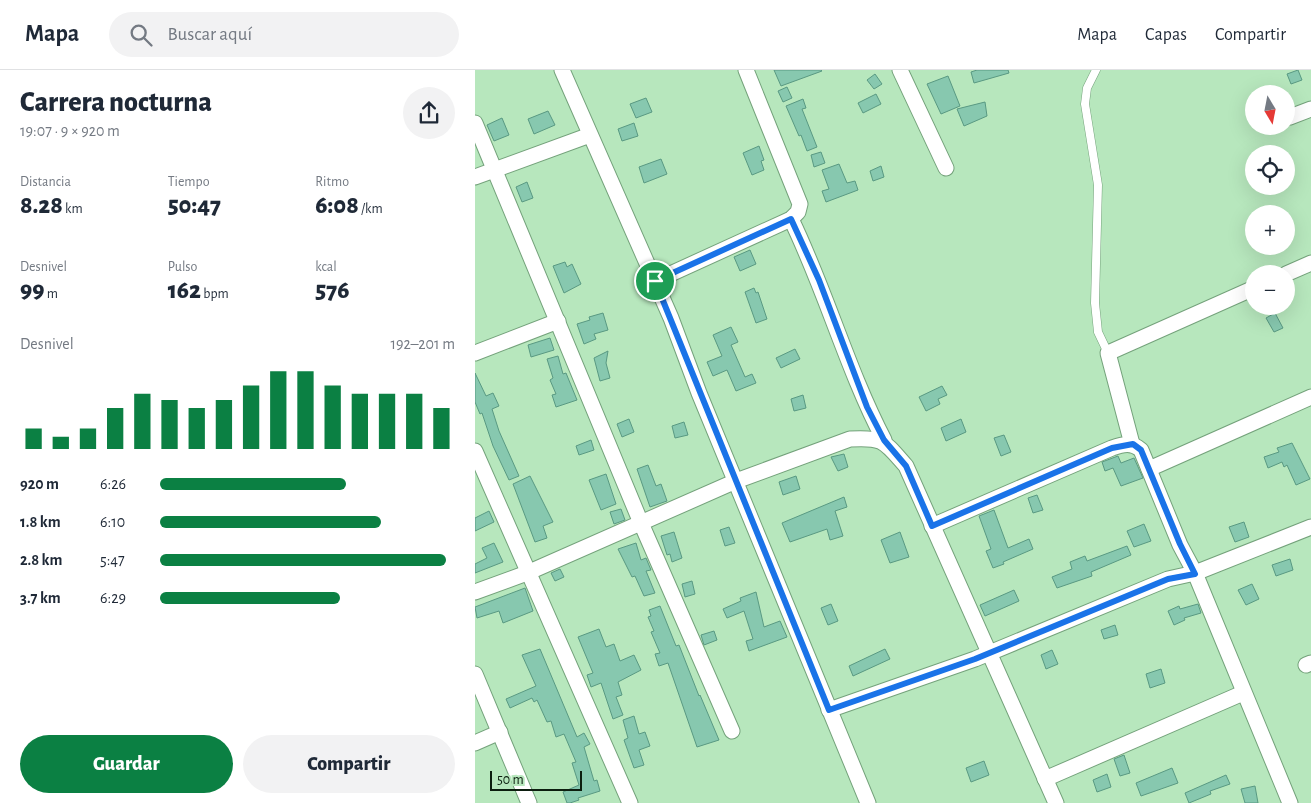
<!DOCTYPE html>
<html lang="es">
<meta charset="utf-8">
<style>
:root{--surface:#fff;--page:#f2f2f3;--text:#1f2937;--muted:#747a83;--line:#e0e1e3;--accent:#0b8043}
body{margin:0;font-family:"Alegreya Sans",sans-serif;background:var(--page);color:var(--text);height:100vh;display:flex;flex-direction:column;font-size:19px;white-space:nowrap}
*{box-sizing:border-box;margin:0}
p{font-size:16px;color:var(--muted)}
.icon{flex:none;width:28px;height:28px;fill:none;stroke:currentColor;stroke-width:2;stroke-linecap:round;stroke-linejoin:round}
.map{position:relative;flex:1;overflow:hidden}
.details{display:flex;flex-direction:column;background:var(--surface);width:475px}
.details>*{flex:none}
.needle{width:32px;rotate:170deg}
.buttons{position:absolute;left:770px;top:15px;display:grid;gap:10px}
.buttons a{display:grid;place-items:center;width:50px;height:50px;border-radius:50%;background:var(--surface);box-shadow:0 5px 20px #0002;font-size:25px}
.scale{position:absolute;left:15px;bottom:12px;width:92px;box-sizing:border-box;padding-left:5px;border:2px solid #0c1e0f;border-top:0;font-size:14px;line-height:18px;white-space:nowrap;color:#0c1e0f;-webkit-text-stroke:4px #b7e7bd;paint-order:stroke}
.pin{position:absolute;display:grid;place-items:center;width:42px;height:42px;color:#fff;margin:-21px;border:2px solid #fff;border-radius:50%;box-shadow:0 1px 5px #0007}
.round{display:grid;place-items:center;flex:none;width:52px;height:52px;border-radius:26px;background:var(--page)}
.headline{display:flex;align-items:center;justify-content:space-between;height:85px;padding:0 20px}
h1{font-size:28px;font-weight:800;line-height:38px}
.metrics{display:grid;grid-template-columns:repeat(3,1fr);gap:8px;height:85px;padding:5px 20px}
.metrics div{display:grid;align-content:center}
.metrics b{font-size:25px;font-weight:800}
.metrics small{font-size:14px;font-weight:400}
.metrics p{font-size:14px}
.chart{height:140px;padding:10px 20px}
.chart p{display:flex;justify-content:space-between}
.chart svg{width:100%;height:90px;margin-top:5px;stroke:var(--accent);stroke-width:6}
.action{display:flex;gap:10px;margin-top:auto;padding:10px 20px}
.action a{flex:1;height:58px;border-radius:30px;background:var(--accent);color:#fff;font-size:20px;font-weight:800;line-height:58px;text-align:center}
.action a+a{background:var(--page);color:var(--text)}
ul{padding:0 20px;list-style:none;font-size:16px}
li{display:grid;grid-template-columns:80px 60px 1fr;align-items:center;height:38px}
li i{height:12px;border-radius:6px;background:var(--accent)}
header{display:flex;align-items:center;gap:30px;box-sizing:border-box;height:70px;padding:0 25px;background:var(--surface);border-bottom:1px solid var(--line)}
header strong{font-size:24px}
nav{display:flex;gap:28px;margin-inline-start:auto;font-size:18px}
.search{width:350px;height:45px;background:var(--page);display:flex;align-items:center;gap:12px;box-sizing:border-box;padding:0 18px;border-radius:28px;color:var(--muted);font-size:19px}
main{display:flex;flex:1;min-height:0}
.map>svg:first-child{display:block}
.building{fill:#87c8af;stroke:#599982}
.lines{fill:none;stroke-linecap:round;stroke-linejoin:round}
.lane-casing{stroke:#74a27b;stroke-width:9}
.street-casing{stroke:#74a27b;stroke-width:17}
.lane{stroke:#fff;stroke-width:8}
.street{stroke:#fff;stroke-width:15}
.route-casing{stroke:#fff;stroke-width:10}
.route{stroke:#1a73e8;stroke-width:6}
</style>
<header>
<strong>Mapa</strong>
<div class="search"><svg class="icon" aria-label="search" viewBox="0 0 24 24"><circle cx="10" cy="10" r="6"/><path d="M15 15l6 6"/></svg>Buscar aquí</div>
<nav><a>Mapa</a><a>Capas</a><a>Compartir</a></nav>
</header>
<main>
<section class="details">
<div class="headline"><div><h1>Carrera nocturna</h1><p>19:07 · 9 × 920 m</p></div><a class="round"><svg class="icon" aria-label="share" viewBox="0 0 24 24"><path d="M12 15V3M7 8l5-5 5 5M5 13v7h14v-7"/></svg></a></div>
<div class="metrics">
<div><p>Distancia</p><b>8.28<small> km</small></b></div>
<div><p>Tiempo</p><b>50:47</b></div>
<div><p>Ritmo</p><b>6:08<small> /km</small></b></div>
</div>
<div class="metrics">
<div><p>Desnivel</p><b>99<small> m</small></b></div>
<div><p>Pulso</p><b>162<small> bpm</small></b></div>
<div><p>kcal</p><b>576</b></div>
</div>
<div class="chart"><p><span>Desnivel</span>192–201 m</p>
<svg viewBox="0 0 160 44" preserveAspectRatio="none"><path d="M5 44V34M15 44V38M25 44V34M35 44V24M45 44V17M55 44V20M65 44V24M75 44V20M85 44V13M95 44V6M105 44V6M115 44V13M125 44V17M135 44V17M145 44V17M155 44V24"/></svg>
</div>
<ul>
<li><b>920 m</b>6:26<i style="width:63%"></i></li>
<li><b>1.8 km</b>6:10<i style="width:75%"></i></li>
<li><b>2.8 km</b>5:47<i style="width:97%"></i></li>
<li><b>3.7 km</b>6:29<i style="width:61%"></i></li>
</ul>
<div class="action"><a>Guardar</a><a>Compartir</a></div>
</section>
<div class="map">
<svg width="836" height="733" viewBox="0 0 836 733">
<rect width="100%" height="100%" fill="#b7e7bd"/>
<g class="building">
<polygon points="299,0 346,0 347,1 306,16"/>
<polygon points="502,0 533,0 534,3 499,13 496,2"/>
<polygon points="823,0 827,10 816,14 812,4"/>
<polygon points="400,4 407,14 399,19 392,10"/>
<polygon points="473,6 485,36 466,44 452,14"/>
<polygon points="312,17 317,28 308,32 303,21"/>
<polygon points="401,24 406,34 388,43 383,33"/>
<polygon points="171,28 177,42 161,48 155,34"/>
<polygon points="328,29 331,38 327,39 342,77 332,81 326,65 324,66 311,36"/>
<polygon points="510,32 512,46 489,56 482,39"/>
<polygon points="73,41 80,55 59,64 53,49"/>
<polygon points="27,48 34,65 19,71 12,55"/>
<polygon points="159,53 163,66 147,71 143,59"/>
<polygon points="284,76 289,90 286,91 289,100 277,105 268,83"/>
<polygon points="346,82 350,93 339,97 336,85"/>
<polygon points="186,89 192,104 169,113 164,97"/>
<polygon points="364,94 372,113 380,111 383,120 351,132 347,121 354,119 347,100"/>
<polygon points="406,96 409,107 398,111 395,101"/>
<polygon points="52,112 58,128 47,132 41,117"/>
<polygon points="275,180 281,194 265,201 259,187"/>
<polygon points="90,192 92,197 97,194 106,214 89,223 78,196"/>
<polygon points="279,218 281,223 283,222 292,249 281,253 270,222"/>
<polygon points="128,243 133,260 119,264 121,269 109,274 102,254 115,250 114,247"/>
<polygon points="800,243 808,258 799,262 791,248"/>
<polygon points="256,257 263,272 256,275 270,307 277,304 281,313 261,321 252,300 238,306 232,292 247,286 238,265"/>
<polygon points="75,268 79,280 56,287 53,275"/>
<polygon points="320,279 325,289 306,298 301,288"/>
<polygon points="133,281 131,293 135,308 125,311 119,288"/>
<polygon points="83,286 88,304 91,303 102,330 81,337 77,325 81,324 75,310 78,308 72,289"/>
<polygon points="0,303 11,326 18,323 24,336 17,339 24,361 44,406 34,410 18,376 7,343 5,344 0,332"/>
<polygon points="467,316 472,325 463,329 465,334 451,341 444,327"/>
<polygon points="328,325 331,338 319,341 316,329"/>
<polygon points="154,349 159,362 147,367 142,354"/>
<polygon points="486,349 491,362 471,371 466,358"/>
<polygon points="209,352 213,365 200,368 197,356"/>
<polygon points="529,365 536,382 526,386 519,368"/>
<polygon points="116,370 119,380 104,385 101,376"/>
<polygon points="817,373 835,409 821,415 812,395 809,397 807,392 793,398 789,387 804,382 802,378"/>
<polygon points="369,384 373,397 363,401 356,387"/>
<polygon points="643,386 646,393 659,388 668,408 646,416 638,398 630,401 627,392"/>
<polygon points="173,395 181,416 186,414 192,431 175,437 162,399"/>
<polygon points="131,404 141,434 126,440 114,410"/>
<polygon points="55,406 78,452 68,456 72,468 60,472 38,414"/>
<polygon points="321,406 325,419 308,425 304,412"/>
<polygon points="562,425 568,440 558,443 553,428"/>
<polygon points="369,427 372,437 360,441 368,466 355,470 352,459 315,472 307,453"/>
<polygon points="146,439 150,450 139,454 135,442"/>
<polygon points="519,440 533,478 554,469 558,479 528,492 529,494 518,498 511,481 516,479 504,446"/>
<polygon points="14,441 19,452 0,461 0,448"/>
<polygon points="769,452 774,467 760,472 754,457"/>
<polygon points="669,454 676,471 659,477 652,461"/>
<polygon points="254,457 260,473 250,476 245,460"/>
<polygon points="199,462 207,488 197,492 195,484 192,485 186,466"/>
<polygon points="425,462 434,487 415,493 406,470"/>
<polygon points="19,473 28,492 0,503 0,494 12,488 7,478"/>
<polygon points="161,473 166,490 171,488 176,500 171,501 180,523 169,526 160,506 157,507 143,479"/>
<polygon points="652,476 656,485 616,502 617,506 582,518 577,507 597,499 595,492 610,486 612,491"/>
<polygon points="815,489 818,500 801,506 797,495"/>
<polygon points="85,499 89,507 80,511 76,503"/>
<polygon points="217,511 220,524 210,527 207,514"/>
<polygon points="777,514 784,529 771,535 763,520"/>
<polygon points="50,518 58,541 28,553 24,541 2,548 0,537"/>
<polygon points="539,520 544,531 510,546 505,535"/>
<polygon points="281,522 289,557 305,551 312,567 274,581 271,571 278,569 269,541 252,548 248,539 266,531 265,528"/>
<polygon points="356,534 363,551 353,555 346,538"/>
<polygon points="723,534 726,543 709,548 710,550 699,555 693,541 704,536 705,539"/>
<polygon points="185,536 201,576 204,575 224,626 225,625 244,670 222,677 193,593 184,596 180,584 185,583 176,562 179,561 173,547 176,546 174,540"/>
<polygon points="640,555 643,565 629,569 626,560"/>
<polygon points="124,559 131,577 139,574 145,591 159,585 166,600 143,612 147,625 141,627 148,645 138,649 126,613 116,617 112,605 118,603 103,567"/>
<polygon points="239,561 242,570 229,575 226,565"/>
<polygon points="65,579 102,667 109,663 115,674 109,677 119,711 122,710 125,721 103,728 104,730 95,733 92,733 88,722 104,715 97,693 101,692 89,664 81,667 76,651 72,652 62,630 59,632 57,628 35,638 31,629 61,616 47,585"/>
<polygon points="410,579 415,589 378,606 374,596"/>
<polygon points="577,580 583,594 571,599 566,585"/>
<polygon points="686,599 690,613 675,618 671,604"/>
<polygon points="159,646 164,664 170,662 175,676 164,680 169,695 159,698 149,670 153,668 148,650"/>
<polygon points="649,685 655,703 645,706 639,689"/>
<polygon points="509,691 514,705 496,712 491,698"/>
<polygon points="697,698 703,713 666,726 661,713"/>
<polygon points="632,704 636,717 622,722 618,710"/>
<polygon points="751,705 755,714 735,721 736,724 714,733 710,723"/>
<polygon points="780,716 783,733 770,733 766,719"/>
</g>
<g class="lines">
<g class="lane-casing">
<polyline id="lane" points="621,0 612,18 610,34 623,115 620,233 623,262 633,283"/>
</g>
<g class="street-casing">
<g id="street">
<polyline points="87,0 196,248 224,323 393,733"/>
<polyline points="425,0 471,98"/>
<polyline points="815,47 836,39"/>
<polyline points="0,53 166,453 257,661"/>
<polyline points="0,107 115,65"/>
<path d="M316 149C351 221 372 299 409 370"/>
<polyline points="811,204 836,193"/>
<polyline points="180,211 316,149 323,142 325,134 271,0"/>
<polyline points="0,283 83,251"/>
<polyline points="657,374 633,283 779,218"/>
<polyline points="0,381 155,733"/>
<polyline points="674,399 836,327"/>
<path d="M457 456 637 378C648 374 657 372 666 380L705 475 720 503 815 733"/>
<path d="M0 522 52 503 261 411 375 369C409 367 409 371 431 396L581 733"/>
<polyline points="831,595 836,593"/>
<polyline points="0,604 54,733"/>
<polyline points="354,640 500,589 693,509 720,503 836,457"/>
<polyline points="0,673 25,662"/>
<polyline points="570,709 768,623"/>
</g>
</g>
<use href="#lane" class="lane"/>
<use href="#street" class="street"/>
</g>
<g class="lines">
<g class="route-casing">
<polygon id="route" points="316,149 344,210 392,337 409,370 431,396 457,456 637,378 658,374 666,380 705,474 720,504 693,509 500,589 354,640 180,211"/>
</g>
<use href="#route" class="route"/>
</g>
</svg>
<div class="buttons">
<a><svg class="needle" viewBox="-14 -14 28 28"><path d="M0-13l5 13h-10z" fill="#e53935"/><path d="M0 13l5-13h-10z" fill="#747a83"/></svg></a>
<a><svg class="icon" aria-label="locate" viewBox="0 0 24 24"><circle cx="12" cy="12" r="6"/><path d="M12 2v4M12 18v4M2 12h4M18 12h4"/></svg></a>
<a>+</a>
<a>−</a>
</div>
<div class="scale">50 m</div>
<div class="pin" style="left:180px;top:211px;background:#1e9e55"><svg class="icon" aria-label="arrive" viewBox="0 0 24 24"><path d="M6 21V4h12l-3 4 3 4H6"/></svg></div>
</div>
</main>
